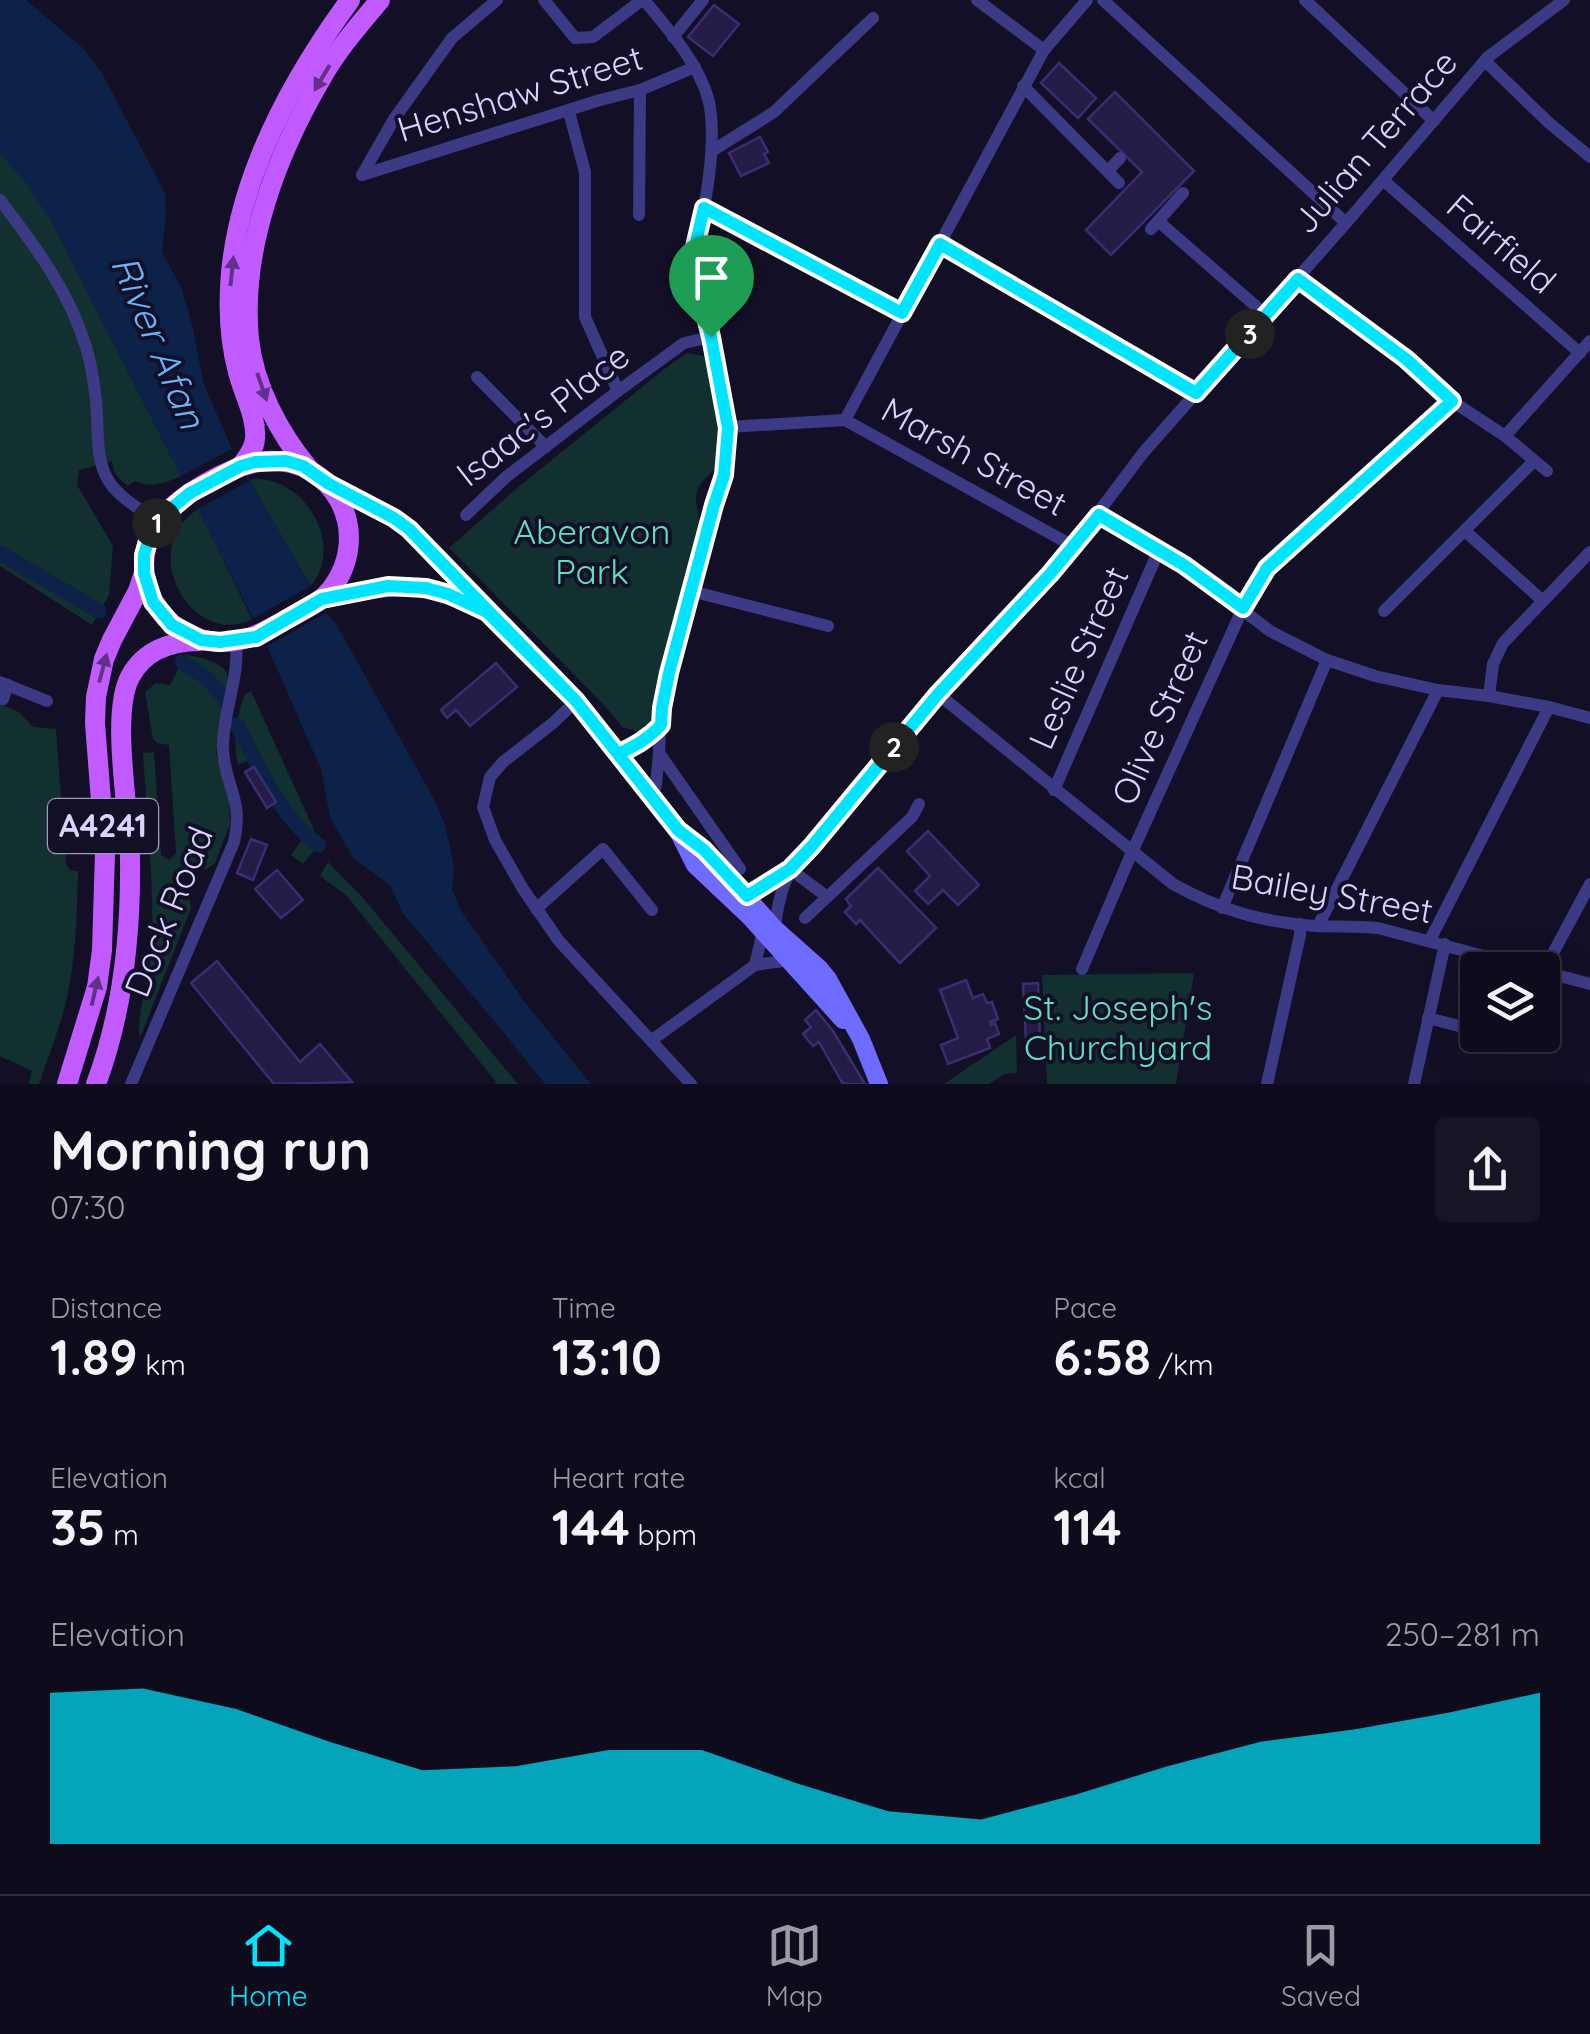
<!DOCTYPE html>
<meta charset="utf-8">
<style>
:root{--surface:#0e0b1c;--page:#171425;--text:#f1f3f6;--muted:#9b9ba3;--line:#2e2b3b;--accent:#00e5ff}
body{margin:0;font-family:Quicksand,sans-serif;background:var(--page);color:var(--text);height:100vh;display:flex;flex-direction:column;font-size:38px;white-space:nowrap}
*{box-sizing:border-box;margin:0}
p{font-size:32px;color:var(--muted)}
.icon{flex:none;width:55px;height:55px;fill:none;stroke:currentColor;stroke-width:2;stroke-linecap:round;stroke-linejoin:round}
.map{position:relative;height:1084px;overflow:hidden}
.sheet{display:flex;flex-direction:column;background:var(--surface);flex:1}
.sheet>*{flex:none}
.tools{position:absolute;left:1460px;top:952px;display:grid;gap:20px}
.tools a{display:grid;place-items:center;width:100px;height:100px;border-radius:10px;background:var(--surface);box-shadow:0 10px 40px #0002,0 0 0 2px var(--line);font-size:50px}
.pin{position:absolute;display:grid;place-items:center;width:85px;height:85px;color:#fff;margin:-102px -42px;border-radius:50% 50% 50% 0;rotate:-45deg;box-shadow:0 0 10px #0007}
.pin .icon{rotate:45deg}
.km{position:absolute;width:50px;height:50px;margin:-25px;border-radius:50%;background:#222;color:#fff;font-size:28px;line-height:50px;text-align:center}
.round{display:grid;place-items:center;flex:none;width:105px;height:105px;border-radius:10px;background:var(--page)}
.summary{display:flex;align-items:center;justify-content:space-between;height:170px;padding:0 50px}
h1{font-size:55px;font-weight:700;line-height:75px}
.stats{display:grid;grid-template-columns:repeat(3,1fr);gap:15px;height:170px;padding:10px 50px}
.stats div{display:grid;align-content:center}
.stats b{font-size:50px;font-weight:700}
.stats small{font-size:28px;font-weight:400}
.stats p{font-size:28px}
.chart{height:280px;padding:20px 50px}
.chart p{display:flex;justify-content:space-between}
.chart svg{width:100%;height:180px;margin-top:10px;fill:var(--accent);opacity:.7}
.tab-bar{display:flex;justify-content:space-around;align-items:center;height:140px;border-top:2px solid var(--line);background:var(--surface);font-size:28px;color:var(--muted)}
.tab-bar a{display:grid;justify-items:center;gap:5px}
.tab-bar .current{color:var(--accent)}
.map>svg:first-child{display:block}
.green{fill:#12302f}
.water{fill:#0c2248}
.pier{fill:#130f26}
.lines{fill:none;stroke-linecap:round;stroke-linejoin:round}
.canal{stroke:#0c2248;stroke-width:15}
.building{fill:#241b47;stroke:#3b2d73;stroke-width:2.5}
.street{stroke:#3d3a85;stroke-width:12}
.secondary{stroke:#6f6bff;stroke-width:18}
.primary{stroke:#c25bff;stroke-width:20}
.oneway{fill:#623188}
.route-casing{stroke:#fff;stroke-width:20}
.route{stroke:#00e5ff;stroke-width:12}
.labels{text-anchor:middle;stroke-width:8;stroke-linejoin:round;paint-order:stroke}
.shield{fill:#130f26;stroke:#9e99be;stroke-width:2.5}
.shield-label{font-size:32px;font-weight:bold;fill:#d9d4ff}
.street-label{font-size:35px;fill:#d9d4ff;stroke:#130f26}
.park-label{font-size:35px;fill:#5fe0c0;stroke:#130f26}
.water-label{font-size:38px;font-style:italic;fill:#62b6ff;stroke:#130f26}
</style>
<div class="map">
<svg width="1590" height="1084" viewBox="0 0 1590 1084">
<rect width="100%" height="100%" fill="#130f26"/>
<g class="green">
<path d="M0 88 78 272 181 476C164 483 153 489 135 481L128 486C118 478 113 473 112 461L79 470 77 485 113 546 109 595 92 625 0 566Z"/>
<path d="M687 353 710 357 721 430 718 467C695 486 692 492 700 521L655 708 649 723 640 732 622 727 605 706 449 548 517 488 663 370Z"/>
<path d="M254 479C305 477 345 545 311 586L249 481Z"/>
<path d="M198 509 252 619C194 650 134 550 198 509Z"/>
<path d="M185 655C201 657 216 660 227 672V688L216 753 229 800 230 824 215 863 207 869 181 872 177 885 189 895 191 908 140 1038C136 1008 151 976 152 946 154 882 147 817 143 753L154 752 161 855 169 860 176 853 169 745 157 743 153 739 145 692 156 683 170 685Z"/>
<path d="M251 691 320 843 303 864 291 855 304 837 285 816 254 767 251 769 247 761 238 765C233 742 236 716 245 694Z"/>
<path d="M0 704 19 712 33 727 56 729 66 864 70 870 78 871C77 915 76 959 66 1002 59 1030 48 1057 39 1084H28L32 1071 0 1056Z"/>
<polygon points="328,862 363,898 518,1084 494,1084 496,1082 347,896 320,876"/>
<polygon points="1194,973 1176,1084 1047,1084 1042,975"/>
<polygon points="1016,1035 1017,1073 1004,1074 989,1084 944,1084"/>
</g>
<polygon class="water" points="0,0 26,0 84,49 103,75 165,193 166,214 162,252 181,287 193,328 203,382 232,449 326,613 335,622 434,799 445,825 454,866 452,889 460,909 524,1001 591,1084 545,1084 496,1023 404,915 390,885 353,858 330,817 321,769 267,646 50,219 24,180 0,154"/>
<g class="pier">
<polygon points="232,449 249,481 198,509 181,476"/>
<polygon points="311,586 326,613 267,646 252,619"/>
</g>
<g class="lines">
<g class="canal">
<polyline points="0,553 99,611"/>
<polyline points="182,662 207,678 225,700"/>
<path d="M237 725C260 767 278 816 319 845"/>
</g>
</g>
<g class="building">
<polygon points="714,5 739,24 713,56 688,37"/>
<polygon points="1059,63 1096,98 1078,118 1041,83"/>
<polygon points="1115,92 1194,171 1111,255 1086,230 1142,172 1088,119"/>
<polygon points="760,137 768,152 764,154 769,163 741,176 729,153"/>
<polygon points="496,663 517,687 470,726 456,710 447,718 441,710"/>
<polygon points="254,767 276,802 267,808 245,772"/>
<polygon points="928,831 979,885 958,905 943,890 928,904 915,891 930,876 907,851"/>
<polygon points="251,839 267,845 253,880 237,873"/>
<polygon points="878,868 936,928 900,963 860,920 856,924 845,912 851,906 846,899"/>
<polygon points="878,868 936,928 900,963 860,920 856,924 845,912 851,906 846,899"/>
<polygon points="277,870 303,900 281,918 255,889"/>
<polygon points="217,961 300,1062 320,1044 352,1082 274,1084 191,983"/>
<polygon points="966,980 973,998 983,994 987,1003 992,1002 998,1019 990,1022 991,1025 995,1023 999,1034 987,1039 990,1048 948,1064 941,1045 958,1038 940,990"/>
<polygon points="1038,983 1040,1039 1026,1039 1023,984"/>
<polygon points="816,1010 833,1031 865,1084 843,1084 819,1042 813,1046 803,1034 811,1027 805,1020"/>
</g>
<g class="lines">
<g class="street">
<polyline points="544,0 575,38 593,37 642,0"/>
<path d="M644 0C668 29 697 61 708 98 716 127 710 177 704 207 701 228 694 247 694 268L724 396 728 427 724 475 714 505 669 673 661 708 659 753 740 869"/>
<polyline points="977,0 1044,50"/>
<polyline points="1103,0 1346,223"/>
<polyline points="1305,0 1434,121"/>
<polyline points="673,37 703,0"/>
<polyline points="1485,61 1548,122 1590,157"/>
<polyline points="1023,86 1119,183"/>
<polyline points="569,112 585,172 585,317 618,391"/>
<polyline points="712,151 774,112 873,18"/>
<polyline points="1108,171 1120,158"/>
<polyline points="362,175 600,100 640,90 695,67"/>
<polyline points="362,175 394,119 452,38 497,0"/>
<polyline points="1383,180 1580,353"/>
<path d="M0 200C35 246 69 291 86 347 91 363 94 383 96 400 99 427 94 460 110 483 121 499 143 511 158 522"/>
<polyline points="704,208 901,313"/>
<polyline points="639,215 640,90"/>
<polyline points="1158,221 1266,315"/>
<polyline points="1151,229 1183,193"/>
<polyline points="940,244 1196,393"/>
<polyline points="1297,279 1406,359 1452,401 1505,436 1547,471"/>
<polyline points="477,377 546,447"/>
<polyline points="845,420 1044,50 1087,0"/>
<polyline points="845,420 1073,546"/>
<polyline points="728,427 845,420"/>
<polyline points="1505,436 1590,341"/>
<polyline points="466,515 506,477 618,391 684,343 711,337"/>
<polyline points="1099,515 1184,565 1270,631 1327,660 1375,676 1438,690 1489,696 1549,707 1590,718"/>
<polyline points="1465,531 1543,601"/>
<polyline points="691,591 828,626"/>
<polyline points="1384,611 1534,461"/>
<polyline points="0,682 47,701"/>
<path d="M938 694 1173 884C1220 910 1261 922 1315 926 1336 927 1357 926 1378 928L1590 984"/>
<polyline points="1489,696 1493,664 1503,643 1590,552"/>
<polyline points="3,699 8,685"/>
<polyline points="576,701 553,723 503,762 490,777 483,807 495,840 523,889 559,941 691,1084"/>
<polyline points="618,753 647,739 661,725"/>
<polyline points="1054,790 1159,550"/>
<polyline points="651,799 656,784 659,753"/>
<polyline points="747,896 790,869 826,896"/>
<polyline points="1222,908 1327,660"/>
<polyline points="536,909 603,849 652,910"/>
<polyline points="805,918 912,817 919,804"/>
<polyline points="1318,926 1438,690"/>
<path d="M775 929C778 895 786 868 812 846L938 694 1073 546 1143 453 1346 223 1488 57 1564 0"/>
<polyline points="1430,940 1549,707"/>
<polyline points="755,965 763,931"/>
<polyline points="1082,969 1132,852 1243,608 1267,568 1452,401"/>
<polyline points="1544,970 1590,884"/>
<polyline points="1428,1018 1478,1031"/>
<polyline points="1492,1035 1529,1045"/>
<polyline points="652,1040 755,965 790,960"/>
<path d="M131 1084 234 842C244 799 225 787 223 750 222 713 240 678 236 641"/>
<polyline points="1267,1084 1300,935 1300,924"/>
<polyline points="1414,1084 1445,944"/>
</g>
<g class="secondary">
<polyline points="329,484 393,518 409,529 576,701 678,830 703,849 775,929 820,969 828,979 861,1039 879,1084"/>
<path d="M322 599C390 587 412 577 477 607"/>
<polyline points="680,835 695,865 750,917 843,1020"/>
</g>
<g class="primary">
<path d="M265 461C335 456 373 533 332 588 320 604 299 612 282 622 259 634 245 643 218 642 161 639 124 575 156 525 175 496 231 465 265 461Z"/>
<path d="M241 466C247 458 254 450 255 439 257 417 243 393 238 372 229 339 228 307 231 273 240 175 293 78 350 0"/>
<path d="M309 469C279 433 254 386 249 339 240 250 277 154 321 79 337 50 359 25 380 0"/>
<polyline points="67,1084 97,987 102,950 105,853 95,723 96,697 104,659 112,640 138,591 144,573"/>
<path d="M96 1084C123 1012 131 936 130 859 130 813 110 715 130 677 144 650 172 641 200 641"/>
</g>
</g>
<defs><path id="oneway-solid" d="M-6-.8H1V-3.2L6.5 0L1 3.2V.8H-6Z" transform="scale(2.5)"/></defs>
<g class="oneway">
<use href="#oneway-solid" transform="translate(322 78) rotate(121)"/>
<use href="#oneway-solid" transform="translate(232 271) rotate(-84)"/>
<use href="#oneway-solid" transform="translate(262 387) rotate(71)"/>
<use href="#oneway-solid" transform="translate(103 668) rotate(-75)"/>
<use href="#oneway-solid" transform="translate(95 991) rotate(-77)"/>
</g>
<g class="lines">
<g class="route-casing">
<path id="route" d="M711 337 728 428 724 475 714 505 669 673 662 708 661 725C648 739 635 746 618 754L576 701 409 529 394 518 329 484 303 466 286 461 255 462 241 466 190 493 167 512 149 538 144 555V573L153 602 172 625 201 640 220 642 256 637 322 599 388 586 426 588 448 594 487 612 576 701 678 830 704 850 747 896 790 869 812 846 938 694 1050 574 1099 515 1184 565 1243 608 1267 568 1452 401 1406 359 1298 279 1196 393 940 244 902 313 704 208 694 251V268L711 337"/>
</g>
<use href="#route" class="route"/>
</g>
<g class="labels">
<rect class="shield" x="48" y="799" width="110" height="54" rx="8"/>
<g class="shield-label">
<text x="103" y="837">A4241</text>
</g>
<g class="street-label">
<text transform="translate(520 94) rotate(-17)" y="12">Henshaw Street</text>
<text transform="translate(1375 142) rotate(-49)" y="12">Julian Terrace</text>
<text transform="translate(1501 244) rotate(41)" y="12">Fairfield</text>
<text transform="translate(543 415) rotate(-38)" y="12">Isaac's Place</text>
<text transform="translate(974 457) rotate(29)" y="12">Marsh Street</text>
<text transform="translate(1079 658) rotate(-66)" y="12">Leslie Street</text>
<text transform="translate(1160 718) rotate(-66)" y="12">Olive Street</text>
<text transform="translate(1332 894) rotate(10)" y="12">Bailey Street</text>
<text transform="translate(169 912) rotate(-68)" y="12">Dock Road</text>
</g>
<g class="park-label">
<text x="592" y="544">Aberavon<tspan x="592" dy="40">Park</tspan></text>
<text x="1118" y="1020">St. Joseph's<tspan x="1118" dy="40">Churchyard</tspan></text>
</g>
<g class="water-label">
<text transform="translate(158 342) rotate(67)" y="13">River Afan</text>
</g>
</g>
</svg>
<div class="tools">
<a><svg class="icon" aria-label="layers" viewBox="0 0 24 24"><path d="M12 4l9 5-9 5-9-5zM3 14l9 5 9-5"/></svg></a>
</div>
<div class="pin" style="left:711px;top:337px;background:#1e9e55"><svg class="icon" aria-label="arrive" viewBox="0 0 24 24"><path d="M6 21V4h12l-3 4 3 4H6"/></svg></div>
<b class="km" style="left:157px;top:523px">1</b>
<b class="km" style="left:894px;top:747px">2</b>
<b class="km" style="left:1250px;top:334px">3</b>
</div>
<section class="sheet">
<div class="summary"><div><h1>Morning run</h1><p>07:30</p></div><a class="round"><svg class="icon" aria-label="share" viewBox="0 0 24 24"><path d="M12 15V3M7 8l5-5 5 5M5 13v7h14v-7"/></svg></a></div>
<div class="stats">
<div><p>Distance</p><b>1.89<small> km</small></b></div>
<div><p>Time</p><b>13:10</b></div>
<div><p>Pace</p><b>6:58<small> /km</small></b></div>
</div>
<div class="stats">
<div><p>Elevation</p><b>35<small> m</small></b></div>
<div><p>Heart rate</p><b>144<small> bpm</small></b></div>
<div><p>kcal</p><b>114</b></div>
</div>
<div class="chart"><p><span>Elevation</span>250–281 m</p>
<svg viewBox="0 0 160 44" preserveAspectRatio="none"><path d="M0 44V7L10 6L20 11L30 19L40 26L50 25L60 21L70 21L80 29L90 36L100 38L110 32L120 25L130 19L140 16L150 12L160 7V44z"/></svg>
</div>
</section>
<nav class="tab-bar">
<a class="current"><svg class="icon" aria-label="home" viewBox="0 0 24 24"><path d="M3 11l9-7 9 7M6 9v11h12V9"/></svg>Home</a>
<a><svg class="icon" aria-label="map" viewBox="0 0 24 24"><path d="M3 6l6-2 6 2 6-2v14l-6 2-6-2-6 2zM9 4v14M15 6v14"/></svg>Map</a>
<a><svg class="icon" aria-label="saved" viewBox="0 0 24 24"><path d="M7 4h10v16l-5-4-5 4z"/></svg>Saved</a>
</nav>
